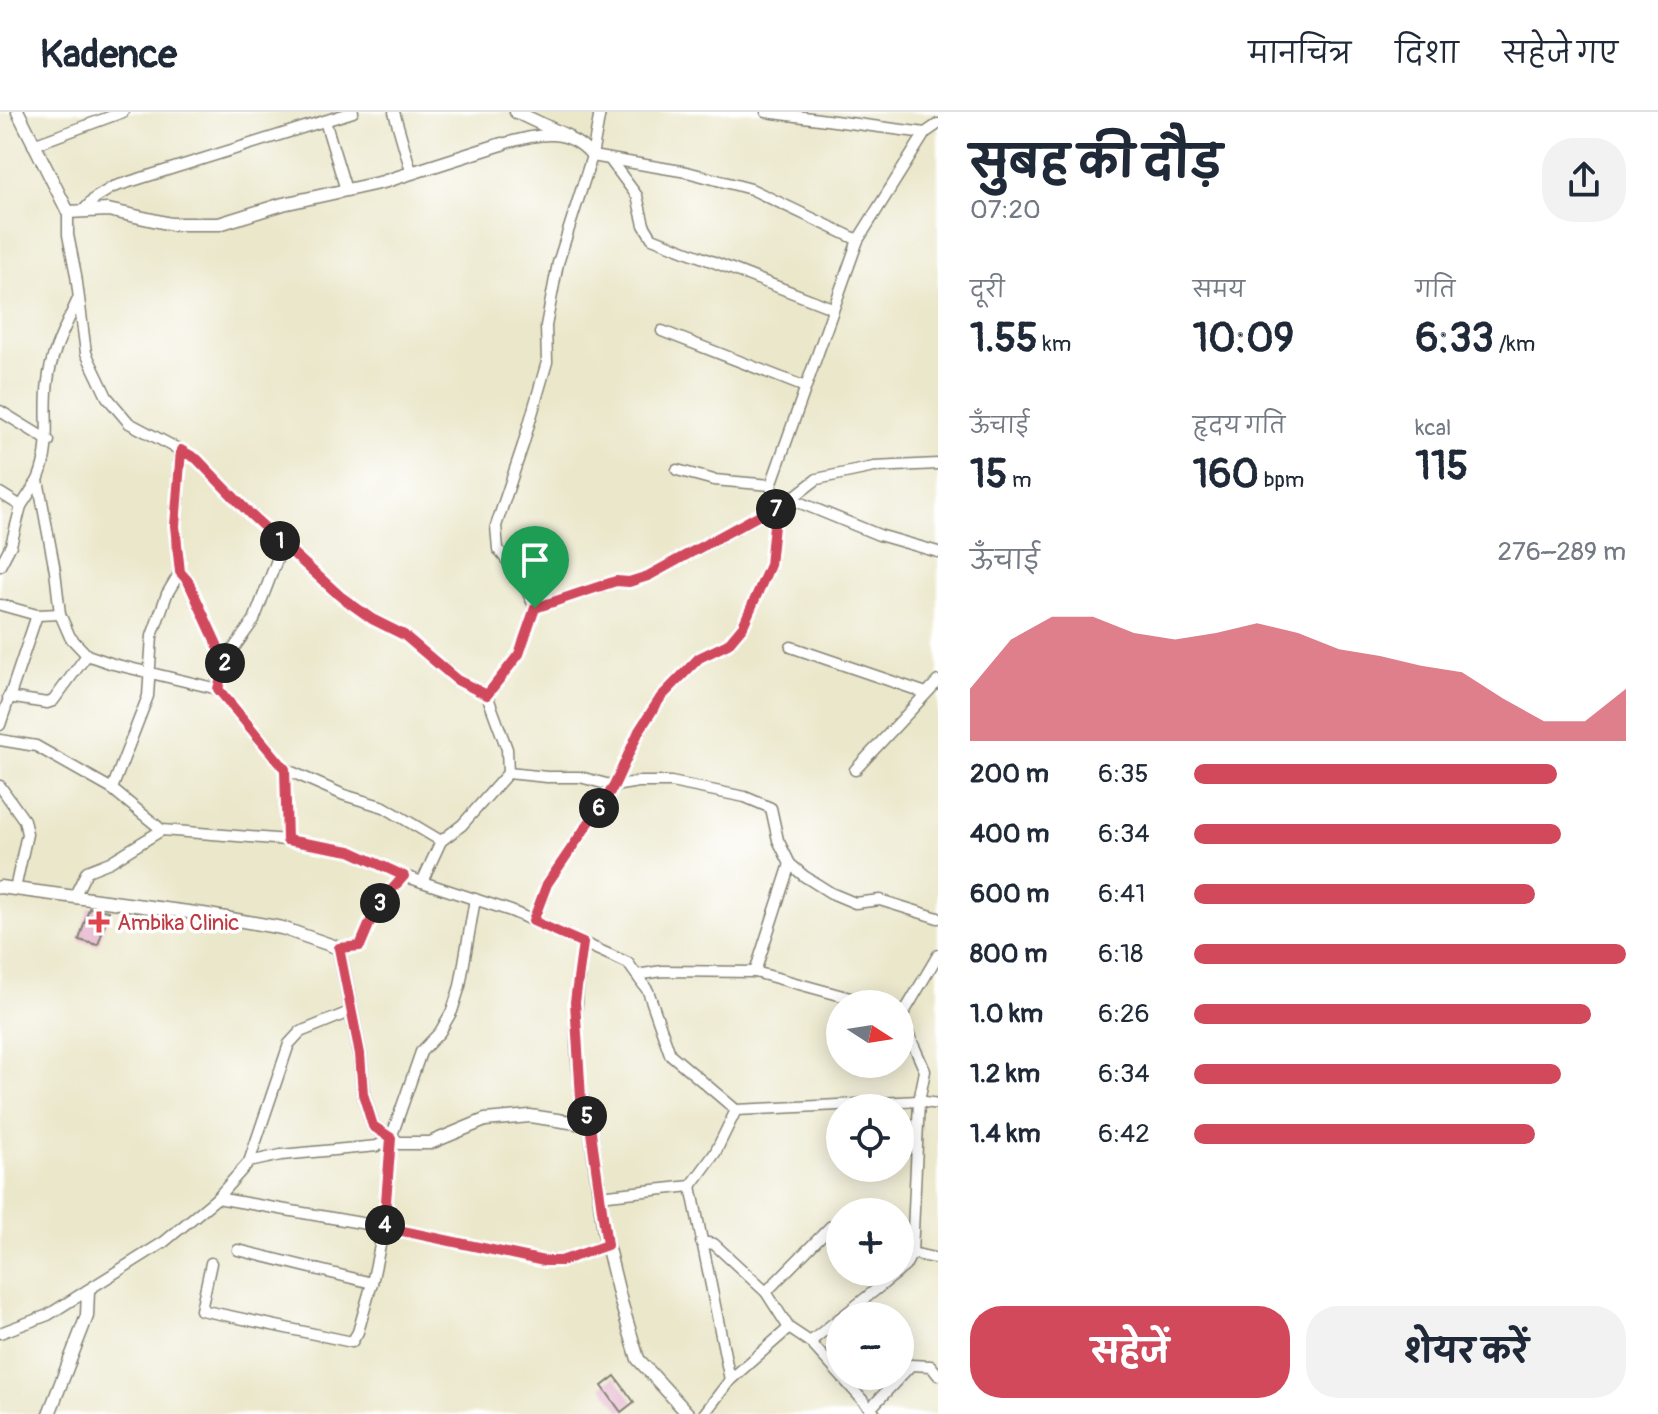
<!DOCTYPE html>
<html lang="hi">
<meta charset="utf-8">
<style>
:root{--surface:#fff;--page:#f2f2f3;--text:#1f2937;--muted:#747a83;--line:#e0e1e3;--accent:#d1495b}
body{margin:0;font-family:Pangolin,"Playpen Sans Deva",sans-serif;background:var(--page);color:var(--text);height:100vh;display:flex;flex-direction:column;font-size:30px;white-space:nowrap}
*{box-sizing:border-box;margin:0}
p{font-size:26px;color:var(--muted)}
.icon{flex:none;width:44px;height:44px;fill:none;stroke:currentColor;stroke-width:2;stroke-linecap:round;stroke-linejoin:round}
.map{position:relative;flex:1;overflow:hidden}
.details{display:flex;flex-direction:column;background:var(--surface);width:720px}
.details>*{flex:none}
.needle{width:52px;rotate:102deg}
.controls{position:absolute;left:826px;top:878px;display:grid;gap:16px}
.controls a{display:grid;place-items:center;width:88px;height:88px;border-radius:50%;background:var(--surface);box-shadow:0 4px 20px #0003;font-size:40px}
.pin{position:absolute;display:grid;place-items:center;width:68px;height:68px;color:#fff;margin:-82px -34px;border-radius:50% 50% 50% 0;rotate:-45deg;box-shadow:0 0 8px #0007}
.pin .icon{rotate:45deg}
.km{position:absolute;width:40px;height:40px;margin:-20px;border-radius:50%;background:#222;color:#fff;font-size:22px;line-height:40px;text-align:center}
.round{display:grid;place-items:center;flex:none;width:84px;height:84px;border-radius:32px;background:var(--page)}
.head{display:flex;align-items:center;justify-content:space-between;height:136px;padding:0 32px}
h1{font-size:44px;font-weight:700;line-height:60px}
.figures{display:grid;grid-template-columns:repeat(3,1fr);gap:12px;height:136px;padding:8px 32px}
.figures div{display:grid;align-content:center}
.figures b{font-size:40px;font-weight:700}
.figures small{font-size:22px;font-weight:400}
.figures p{font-size:22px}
.chart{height:224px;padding:16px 32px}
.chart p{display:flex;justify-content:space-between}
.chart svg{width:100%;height:144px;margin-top:8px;fill:var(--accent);opacity:.7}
.action{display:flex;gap:16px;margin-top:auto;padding:16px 32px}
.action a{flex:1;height:92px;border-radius:32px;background:var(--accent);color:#fff;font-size:32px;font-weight:700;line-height:92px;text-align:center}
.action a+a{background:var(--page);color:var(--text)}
ul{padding:0 32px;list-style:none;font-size:26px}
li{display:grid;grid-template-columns:128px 96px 1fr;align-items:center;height:60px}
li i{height:20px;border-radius:10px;background:var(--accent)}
header{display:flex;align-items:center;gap:48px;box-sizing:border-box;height:112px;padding:0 40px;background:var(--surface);border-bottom:2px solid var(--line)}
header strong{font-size:38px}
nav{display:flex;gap:44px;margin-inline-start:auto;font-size:28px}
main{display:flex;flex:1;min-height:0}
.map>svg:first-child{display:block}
.building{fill:#e2afc9}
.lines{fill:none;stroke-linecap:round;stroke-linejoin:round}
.minor-casing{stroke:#848274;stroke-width:13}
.tertiary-casing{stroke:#848274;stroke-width:15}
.minor{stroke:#fff;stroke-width:10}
.tertiary{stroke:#fff;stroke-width:12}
.route-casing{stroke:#fff;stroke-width:16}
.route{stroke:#d1495b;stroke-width:10}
.health-dot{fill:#e0444e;stroke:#fff;stroke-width:3}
.labels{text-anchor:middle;stroke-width:7;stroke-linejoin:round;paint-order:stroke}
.health-label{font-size:22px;fill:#be3a42;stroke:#fff;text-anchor:start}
</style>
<header>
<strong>Kadence</strong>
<nav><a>मानचित्र</a><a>दिशा</a><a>सहेजे गए</a></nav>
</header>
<main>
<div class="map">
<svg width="938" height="1302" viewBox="0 0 938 1302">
<rect width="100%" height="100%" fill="#fff"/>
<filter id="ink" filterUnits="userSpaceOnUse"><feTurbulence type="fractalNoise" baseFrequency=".0125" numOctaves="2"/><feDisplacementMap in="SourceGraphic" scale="16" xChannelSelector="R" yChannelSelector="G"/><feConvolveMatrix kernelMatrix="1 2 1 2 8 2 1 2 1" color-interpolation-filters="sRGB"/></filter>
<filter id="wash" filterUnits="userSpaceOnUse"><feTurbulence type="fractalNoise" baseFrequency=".006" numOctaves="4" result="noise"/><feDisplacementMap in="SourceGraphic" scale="32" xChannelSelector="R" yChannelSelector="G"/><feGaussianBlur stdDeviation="1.8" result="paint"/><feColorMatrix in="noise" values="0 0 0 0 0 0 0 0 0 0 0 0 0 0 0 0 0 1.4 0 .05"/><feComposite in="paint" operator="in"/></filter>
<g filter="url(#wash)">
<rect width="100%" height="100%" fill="#ebe7cb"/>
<g id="blocks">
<g class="building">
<polygon points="89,796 109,799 98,833 79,828"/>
<polygon points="615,1264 634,1290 621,1300 602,1274"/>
</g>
</g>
</g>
<g filter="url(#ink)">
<use href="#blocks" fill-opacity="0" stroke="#848274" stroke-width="2"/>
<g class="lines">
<g class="minor-casing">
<g id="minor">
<polyline points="394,0 411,59"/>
<polyline points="600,0 592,44 687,60 751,77 858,128"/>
<polyline points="766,0 925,21"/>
<polyline points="325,9 346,78"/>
<polyline points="33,33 123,0"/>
<polyline points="611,49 637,84 644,113 652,126 832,196"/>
<polyline points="84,98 95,86 113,75 353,0"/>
<polyline points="68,100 68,123 76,163 86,241 107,285 129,311 197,347 251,403 340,484 372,507 404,523 457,568 487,583 507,637 508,661 462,713 441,729 422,770"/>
<path d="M78 187C66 214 51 240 48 269 43 305 53 332 38 368L55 459 60 502 70 525 87 543 113 552 218 577"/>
<polyline points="662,219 805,275"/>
<polyline points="0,299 49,329"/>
<polyline points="181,338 175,414 180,460 188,469 219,537 226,547"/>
<polyline points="677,358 714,368 771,373"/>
<polyline points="0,381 21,394"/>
<polyline points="791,387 879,423 938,440"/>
<polyline points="283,432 254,508 226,547 218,577 285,657 344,683 384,695 441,729"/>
<polyline points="0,454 11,433 21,394 38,368"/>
<polyline points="1,493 37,503 60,502"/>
<polyline points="535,496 616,469 629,470 648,464 791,387 817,367 874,355 938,352"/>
<polyline points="791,535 926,581"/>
<path d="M487 583 519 542 535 496 522 468 498 437 496 414 523 333 547 250 546 214 558 151 592 44C567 13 536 23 502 32"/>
<polyline points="8,585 47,591 53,589 87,543"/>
<polyline points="0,613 37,503"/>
<polyline points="0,628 36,634 112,677 162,718 287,728 350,739 404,764"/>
<polyline points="285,657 287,728"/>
<polyline points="855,658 938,569"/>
<polyline points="508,661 547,665 580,665 614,674 638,670 671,670 745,685 771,696 778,728 790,752 804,764 831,781 855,791 880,788 938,806"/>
<polyline points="0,674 24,708 27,722 15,777"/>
<polyline points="112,677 148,584 152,524 167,482 180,460"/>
<polyline points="74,785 87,759 110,750 162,718"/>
<polyline points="533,809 547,772 614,674 639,619 661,585 699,546 728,532 743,514 770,453 776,394 771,373 858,128 925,21 938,12"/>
<path d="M583 831C575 891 570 955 590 1013"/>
<polyline points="339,836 360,834 377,794 404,764 511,799 628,851 648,879 670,942 736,998"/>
<polyline points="755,860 790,752"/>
<polyline points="637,863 662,859 755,860 872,892"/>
<polyline points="900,903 925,959 919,989 912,1141 905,1154 900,1158"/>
<polyline points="902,904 938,843"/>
<polyline points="249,1050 289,932 300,920 352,899"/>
<polyline points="691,1074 730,1268"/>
<polyline points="599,1084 691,1074 715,1041 736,998 919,989 938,992"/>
<polyline points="217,1086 384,1115 544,1149 561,1149 607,1133"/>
<polyline points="701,1130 714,1132 766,1180 789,1216 810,1230 840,1263"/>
<polyline points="238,1138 372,1171"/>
<polyline points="912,1141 938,1147"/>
<polyline points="211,1151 201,1198 352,1230 358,1220 372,1171 384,1115 391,1026 421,940 440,920 452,899 460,874 475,787"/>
<polyline points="766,1180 831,1114"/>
<polyline points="843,1204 898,1160"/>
<polyline points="0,1221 48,1203 164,1130 217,1086 249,1050 281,1043 377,1034 391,1026"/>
<polyline points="810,1230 840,1206"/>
<polyline points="841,1264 875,1302"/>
<polyline points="870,1297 911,1253 931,1254 938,1263"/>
<polyline points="704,1302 730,1268 789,1216"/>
</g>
</g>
<g class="tertiary-casing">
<g id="tertiary">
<polyline points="18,0 68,100 108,98 171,112 219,112 283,92 383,70 502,32"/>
<polyline points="516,0 567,24"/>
<polyline points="0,775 203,802 282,816 339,836 360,942 363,982 373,1014 399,1031 430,1031 485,1008 530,1004 590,1013 604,1120 621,1190 638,1247 688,1302"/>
<polyline points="49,1302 87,1204 88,1179"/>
</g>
</g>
<use href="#minor" class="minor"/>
<use href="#tertiary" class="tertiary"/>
</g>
</g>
<g class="lines" filter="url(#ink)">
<g class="route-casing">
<polygon id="route" points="181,338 197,347 251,403 340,484 372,507 404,523 457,568 487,583 519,542 535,496 616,469 629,470 648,464 776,394 770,453 743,514 728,532 699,546 661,585 639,619 614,674 547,772 533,809 583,831 575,890 581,986 590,1013 607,1133 561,1149 544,1149 384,1115 391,1026 373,1014 363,982 360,942 339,836 360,834 377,794 404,764 350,739 287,728 285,657 218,577 226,547 219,537 188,469 180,460 175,414"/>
</g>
<use href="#route" class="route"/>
</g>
<path class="health-dot" d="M95 798h8v8h8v8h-8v8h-8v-8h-8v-8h8z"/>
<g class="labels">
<g class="health-label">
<text x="117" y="818">Ambika Clinic</text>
</g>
</g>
</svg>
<div class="controls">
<a><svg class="needle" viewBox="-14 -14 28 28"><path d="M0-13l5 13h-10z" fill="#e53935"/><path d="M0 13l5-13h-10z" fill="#747a83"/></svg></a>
<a><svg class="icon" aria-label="locate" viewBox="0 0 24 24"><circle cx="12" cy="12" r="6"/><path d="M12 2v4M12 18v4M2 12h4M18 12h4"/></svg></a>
<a>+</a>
<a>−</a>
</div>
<div class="pin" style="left:535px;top:496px;background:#1e9e55"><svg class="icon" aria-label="arrive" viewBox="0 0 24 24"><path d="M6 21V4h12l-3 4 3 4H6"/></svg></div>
<b class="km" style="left:280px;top:429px">1</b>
<b class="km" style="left:225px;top:551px">2</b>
<b class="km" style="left:380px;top:791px">3</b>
<b class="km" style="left:385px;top:1113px">4</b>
<b class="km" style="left:587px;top:1004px">5</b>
<b class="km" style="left:599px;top:696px">6</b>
<b class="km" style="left:776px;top:397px">7</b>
</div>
<section class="details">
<div class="head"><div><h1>सुबह की दौड़</h1><p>07:20</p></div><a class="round"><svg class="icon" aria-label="share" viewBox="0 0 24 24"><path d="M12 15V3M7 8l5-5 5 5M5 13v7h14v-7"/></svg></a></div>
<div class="figures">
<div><p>दूरी</p><b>1.55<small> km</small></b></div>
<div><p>समय</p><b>10:09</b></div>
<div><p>गति</p><b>6:33<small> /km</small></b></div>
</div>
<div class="figures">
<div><p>ऊँचाई</p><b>15<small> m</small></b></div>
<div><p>हृदय गति</p><b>160<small> bpm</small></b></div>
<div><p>kcal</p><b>115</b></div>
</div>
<div class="chart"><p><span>ऊँचाई</span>276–289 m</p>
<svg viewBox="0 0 160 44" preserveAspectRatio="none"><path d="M0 44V28L10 13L20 6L30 6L40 11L50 13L60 11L70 8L80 11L90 16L100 18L110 21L120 23L130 31L140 38L150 38L160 28V44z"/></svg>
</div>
<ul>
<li><b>200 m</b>6:35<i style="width:84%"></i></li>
<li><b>400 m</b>6:34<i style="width:85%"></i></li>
<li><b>600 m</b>6:41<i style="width:79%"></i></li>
<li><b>800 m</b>6:18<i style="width:100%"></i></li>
<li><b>1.0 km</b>6:26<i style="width:92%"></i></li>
<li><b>1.2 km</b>6:34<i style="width:85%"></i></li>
<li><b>1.4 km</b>6:42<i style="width:79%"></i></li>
</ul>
<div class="action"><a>सहेजें</a><a>शेयर करें</a></div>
</section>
</main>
